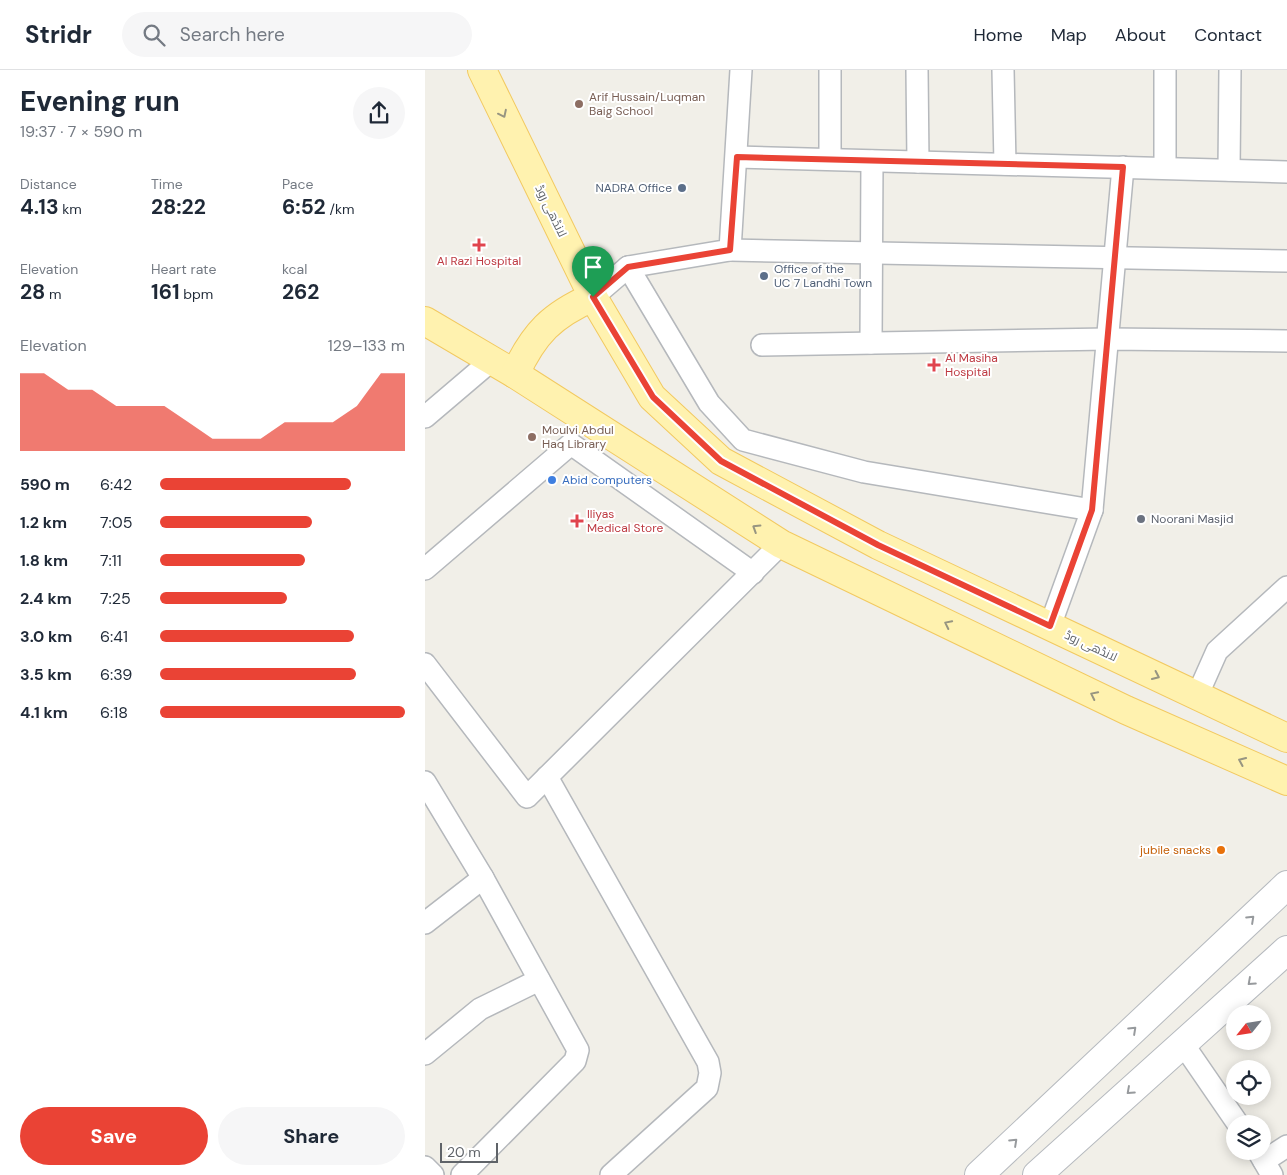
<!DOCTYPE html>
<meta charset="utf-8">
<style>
:root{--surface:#fff;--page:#f6f6f7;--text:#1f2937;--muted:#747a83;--line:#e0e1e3;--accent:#ea4335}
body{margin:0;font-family:"DM Sans",Cairo,sans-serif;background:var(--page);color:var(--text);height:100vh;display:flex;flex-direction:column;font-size:19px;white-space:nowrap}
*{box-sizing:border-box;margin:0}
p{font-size:16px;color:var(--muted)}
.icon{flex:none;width:28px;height:28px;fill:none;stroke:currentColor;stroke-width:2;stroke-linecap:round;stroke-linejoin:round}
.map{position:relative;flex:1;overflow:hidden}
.side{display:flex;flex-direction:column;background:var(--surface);width:425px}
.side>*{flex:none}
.needle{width:32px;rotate:240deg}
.fabs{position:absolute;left:801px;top:935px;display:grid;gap:10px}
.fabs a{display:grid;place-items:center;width:45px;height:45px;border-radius:50%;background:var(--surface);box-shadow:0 2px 12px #0003;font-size:25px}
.scale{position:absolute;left:15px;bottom:12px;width:58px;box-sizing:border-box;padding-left:5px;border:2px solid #5f6368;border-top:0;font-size:14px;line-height:18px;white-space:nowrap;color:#5f6368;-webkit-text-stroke:4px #fff;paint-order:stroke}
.pin{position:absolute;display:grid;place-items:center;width:42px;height:42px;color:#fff;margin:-51px -21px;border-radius:50% 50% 50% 0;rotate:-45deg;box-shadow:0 0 5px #0007}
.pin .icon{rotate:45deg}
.round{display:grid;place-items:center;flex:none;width:52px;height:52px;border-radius:26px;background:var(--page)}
.overview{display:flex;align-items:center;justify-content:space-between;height:85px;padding:0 20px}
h1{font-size:28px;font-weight:700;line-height:38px}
.stats{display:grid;grid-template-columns:repeat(3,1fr);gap:8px;height:85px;padding:5px 20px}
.stats div{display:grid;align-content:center}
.stats b{font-size:21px;font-weight:700}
.stats small{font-size:14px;font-weight:400}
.stats p{font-size:14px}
.chart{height:140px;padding:10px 20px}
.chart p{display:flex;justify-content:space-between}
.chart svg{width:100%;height:90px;margin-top:5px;fill:var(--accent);opacity:.7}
.button{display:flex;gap:10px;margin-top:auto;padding:10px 20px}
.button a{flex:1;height:58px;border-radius:30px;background:var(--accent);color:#fff;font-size:20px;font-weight:700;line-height:58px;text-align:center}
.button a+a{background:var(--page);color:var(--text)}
ul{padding:0 20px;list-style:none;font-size:16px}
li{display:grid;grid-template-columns:80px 60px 1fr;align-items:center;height:38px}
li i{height:12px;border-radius:6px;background:var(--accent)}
header{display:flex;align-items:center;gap:30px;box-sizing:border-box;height:70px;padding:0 25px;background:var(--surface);border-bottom:1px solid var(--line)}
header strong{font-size:24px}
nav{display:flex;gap:28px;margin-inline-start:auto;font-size:18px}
.search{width:350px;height:45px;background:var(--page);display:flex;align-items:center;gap:12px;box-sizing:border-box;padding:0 18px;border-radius:28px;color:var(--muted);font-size:19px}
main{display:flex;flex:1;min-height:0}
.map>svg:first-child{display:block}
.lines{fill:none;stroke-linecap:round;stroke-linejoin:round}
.street-casing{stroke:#b5b8bc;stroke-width:24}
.secondary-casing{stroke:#b6babf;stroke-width:30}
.primary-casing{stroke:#f2c960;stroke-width:30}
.street{stroke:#fff;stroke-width:21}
.secondary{stroke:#fff;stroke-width:28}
.primary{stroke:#fff2af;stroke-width:28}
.oneway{stroke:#979581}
.oneway2{stroke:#979a9d}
.route-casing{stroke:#fff;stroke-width:10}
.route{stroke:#ea4335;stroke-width:6}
.education-dot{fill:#8d6e63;stroke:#fff;stroke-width:2}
.service-dot{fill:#5c6f8a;stroke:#fff;stroke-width:2}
.health-dot{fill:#e0444e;stroke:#fff;stroke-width:2}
.shop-dot{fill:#3f7fe0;stroke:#fff;stroke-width:2}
.worship-dot{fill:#6b7280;stroke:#fff;stroke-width:2}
.food-dot{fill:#e8710a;stroke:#fff;stroke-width:2}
.labels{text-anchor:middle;stroke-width:4;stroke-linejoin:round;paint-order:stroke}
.education-label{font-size:12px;fill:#785e54;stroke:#fff;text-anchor:start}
.service-label{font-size:12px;fill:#4e5e75;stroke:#fff;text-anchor:end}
.street-label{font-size:12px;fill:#5f6368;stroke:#fff}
.health-label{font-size:12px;fill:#be3a42;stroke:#fff;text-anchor:start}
.shop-label{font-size:12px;fill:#366cbe;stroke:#fff;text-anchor:start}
.worship-label{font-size:12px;fill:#5b616d;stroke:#fff;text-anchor:start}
.food-label{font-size:12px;fill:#c56008;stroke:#fff;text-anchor:end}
</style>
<header>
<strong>Stridr</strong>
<div class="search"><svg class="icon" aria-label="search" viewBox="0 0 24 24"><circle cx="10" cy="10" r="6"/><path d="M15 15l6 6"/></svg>Search here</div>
<nav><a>Home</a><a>Map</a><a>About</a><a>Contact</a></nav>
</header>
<main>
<section class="side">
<div class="overview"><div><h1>Evening run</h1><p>19:37 · 7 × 590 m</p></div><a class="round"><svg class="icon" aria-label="share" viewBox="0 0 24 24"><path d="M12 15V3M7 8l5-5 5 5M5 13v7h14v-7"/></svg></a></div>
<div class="stats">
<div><p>Distance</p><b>4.13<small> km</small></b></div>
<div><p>Time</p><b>28:22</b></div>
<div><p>Pace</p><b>6:52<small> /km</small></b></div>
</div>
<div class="stats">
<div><p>Elevation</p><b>28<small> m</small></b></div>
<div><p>Heart rate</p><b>161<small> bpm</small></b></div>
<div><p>kcal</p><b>262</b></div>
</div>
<div class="chart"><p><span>Elevation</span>129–133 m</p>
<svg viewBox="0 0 160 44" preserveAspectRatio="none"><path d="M0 44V6L10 6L20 14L30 14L40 22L50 22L60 22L70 30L80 38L90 38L100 38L110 30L120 30L130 30L140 22L150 6L160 6V44z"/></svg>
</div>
<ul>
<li><b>590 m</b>6:42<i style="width:78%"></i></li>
<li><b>1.2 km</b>7:05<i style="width:62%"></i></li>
<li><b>1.8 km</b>7:11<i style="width:59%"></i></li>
<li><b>2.4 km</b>7:25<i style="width:52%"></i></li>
<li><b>3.0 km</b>6:41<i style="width:79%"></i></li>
<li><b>3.5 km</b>6:39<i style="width:80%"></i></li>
<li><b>4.1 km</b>6:18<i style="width:100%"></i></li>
</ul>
<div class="button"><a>Save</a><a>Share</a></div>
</section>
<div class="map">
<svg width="862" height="1105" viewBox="0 0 862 1105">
<rect width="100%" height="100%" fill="#f1efe8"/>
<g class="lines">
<g class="street-casing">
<g id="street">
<polyline points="492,0 493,92"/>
<polyline points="578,0 580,94"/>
<polyline points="740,0 740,98"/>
<polyline points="312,87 862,102"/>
<polyline points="405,89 405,0"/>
<polyline points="804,100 805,0"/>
<polyline points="305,180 862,191"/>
<polyline points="203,197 284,333 318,370 439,402 667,440"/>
<polyline points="168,227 203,197 305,180 316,0"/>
<polyline points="446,273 447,91"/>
<polyline points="337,275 683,269 862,271"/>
<polyline points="0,347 67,290"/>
<polyline points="0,499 146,374 328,503"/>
<polyline points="625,556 667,440 698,97"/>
<polyline points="0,594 102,727 356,474"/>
<polyline points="772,626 792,581 862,517"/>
<polyline points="122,707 283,992 285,1003 282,1018 186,1105"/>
<polyline points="0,712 58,808 153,980 150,991 37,1105"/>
<polyline points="0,853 58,808"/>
<polyline points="758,974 813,1054"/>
<polyline points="0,984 55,939 114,910"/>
<polyline points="833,1081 847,1105"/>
<polyline points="839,1091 862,1076"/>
<polyline points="0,1097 8,1105"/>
</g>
</g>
<g class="secondary-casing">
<g id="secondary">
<polyline points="554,1105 862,815"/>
<polyline points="612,1105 862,880"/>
</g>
</g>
<g class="primary-casing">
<g id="primary">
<polyline points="57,0 168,227 227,327 296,391 453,475 862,668"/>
<polyline points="0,251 90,304 356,474 701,640 862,711"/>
<path d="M90 304C109 263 127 245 168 227"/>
</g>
</g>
<use href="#street" class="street"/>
<use href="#secondary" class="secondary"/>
<use href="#primary" class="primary"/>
</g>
<defs><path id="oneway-chevron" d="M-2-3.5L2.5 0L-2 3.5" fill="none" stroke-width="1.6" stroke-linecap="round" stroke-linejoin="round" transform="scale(1.25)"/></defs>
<g class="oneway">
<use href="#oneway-chevron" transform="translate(78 44) rotate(64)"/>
<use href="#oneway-chevron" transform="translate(331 458) rotate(-148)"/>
<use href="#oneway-chevron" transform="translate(523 554) rotate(-154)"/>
<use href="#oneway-chevron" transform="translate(731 606) rotate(25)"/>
<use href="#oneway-chevron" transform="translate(669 625) rotate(-154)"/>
<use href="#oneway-chevron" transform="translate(817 691) rotate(-156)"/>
</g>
<g class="oneway2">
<use href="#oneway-chevron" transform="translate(826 849) rotate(-43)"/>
<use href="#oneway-chevron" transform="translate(826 912) rotate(138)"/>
<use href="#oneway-chevron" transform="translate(708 960) rotate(-43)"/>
<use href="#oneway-chevron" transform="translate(705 1021) rotate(138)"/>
<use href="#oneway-chevron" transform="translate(589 1072) rotate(-43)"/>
</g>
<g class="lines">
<g class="route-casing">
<polygon id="route" points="312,87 698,97 667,440 625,556 453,475 296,391 228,327 168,227 203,197 305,180"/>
</g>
<use href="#route" class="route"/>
</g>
<g class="education-dot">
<circle cx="154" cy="34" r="5"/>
<circle cx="107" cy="367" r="5"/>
</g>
<g class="service-dot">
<circle cx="257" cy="118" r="5"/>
<circle cx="339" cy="206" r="5"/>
</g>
<g class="health-dot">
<path d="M51.5 167.5h5v5h5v5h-5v5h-5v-5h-5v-5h5z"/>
<path d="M506.5 287.5h5v5h5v5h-5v5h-5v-5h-5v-5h5z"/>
<path d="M149.5 443.5h5v5h5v5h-5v5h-5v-5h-5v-5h5z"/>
</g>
<circle class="shop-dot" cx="127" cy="410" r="5"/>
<circle class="worship-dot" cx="716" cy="449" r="5"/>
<circle class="food-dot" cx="796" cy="780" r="5"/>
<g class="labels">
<g class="education-label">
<text x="164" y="31">Arif Hussain/Luqman<tspan x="164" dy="14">Baig School</tspan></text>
<text x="117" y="364">Moulvi Abdul<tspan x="117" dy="14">Haq Library</tspan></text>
</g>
<g class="service-label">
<text x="247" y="122">NADRA Office</text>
<text x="349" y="203" text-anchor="start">Office of the<tspan x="349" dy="14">UC 7 Landhi Town</tspan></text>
</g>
<g class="street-label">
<text transform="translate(126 141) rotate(64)" y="4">لانڈھی روڈ</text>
<text transform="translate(666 576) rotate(25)" y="4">لانڈھی روڈ</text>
</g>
<g class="health-label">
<text x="54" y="195" text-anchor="middle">Al Razi Hospital</text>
<text x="520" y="292">Al Masiha<tspan x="520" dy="14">Hospital</tspan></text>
<text x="162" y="448">Iliyas<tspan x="162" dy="14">Medical Store</tspan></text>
</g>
<g class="shop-label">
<text x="137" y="414">Abid computers</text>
</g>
<g class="worship-label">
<text x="726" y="453">Noorani Masjid</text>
</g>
<g class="food-label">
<text x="786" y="784">jubile snacks</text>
</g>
</g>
</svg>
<div class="fabs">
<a><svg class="needle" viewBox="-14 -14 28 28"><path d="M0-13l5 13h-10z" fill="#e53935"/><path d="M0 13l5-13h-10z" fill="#747a83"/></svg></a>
<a><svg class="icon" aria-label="locate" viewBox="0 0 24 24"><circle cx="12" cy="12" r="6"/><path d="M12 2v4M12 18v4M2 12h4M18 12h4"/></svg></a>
<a><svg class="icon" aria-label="layers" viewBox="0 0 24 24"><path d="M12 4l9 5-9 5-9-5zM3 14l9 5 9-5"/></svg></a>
</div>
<div class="scale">20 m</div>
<div class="pin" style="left:168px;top:227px;background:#1e9e55"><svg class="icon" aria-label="arrive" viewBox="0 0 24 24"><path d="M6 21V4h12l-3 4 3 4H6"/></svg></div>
</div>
</main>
